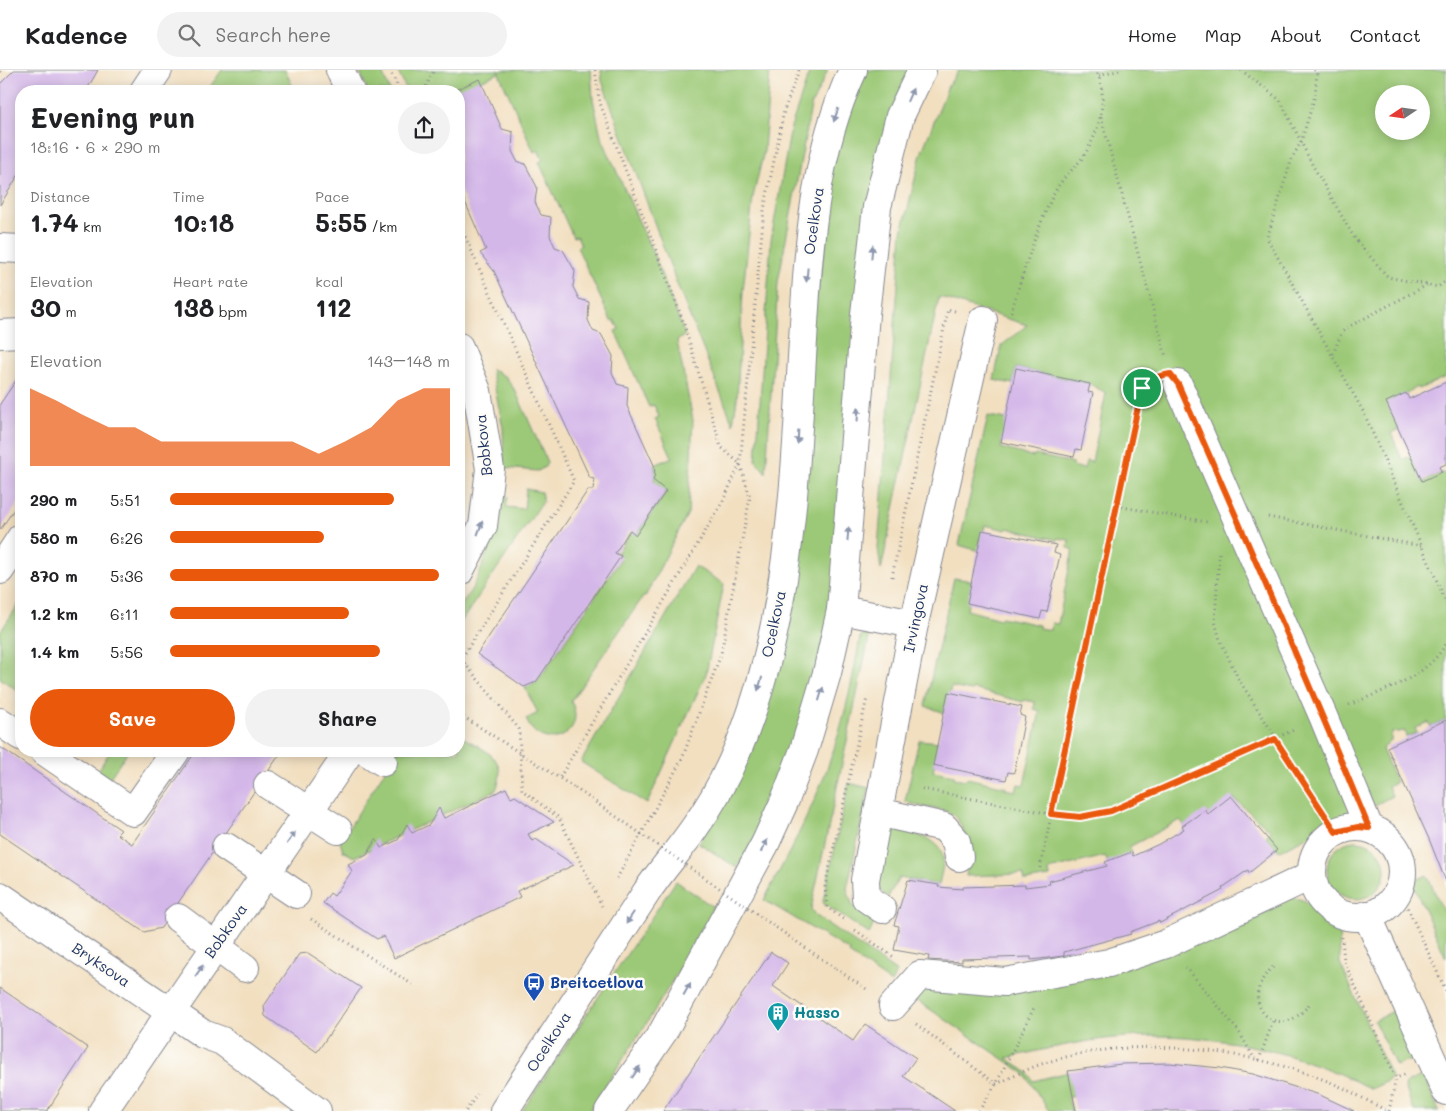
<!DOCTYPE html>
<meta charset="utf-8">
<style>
:root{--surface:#fff;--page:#f2f2f2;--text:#202124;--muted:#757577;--line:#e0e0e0;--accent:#ea580c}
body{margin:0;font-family:Mali,sans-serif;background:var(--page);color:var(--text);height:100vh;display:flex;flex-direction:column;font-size:19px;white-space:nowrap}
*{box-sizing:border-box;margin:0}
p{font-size:16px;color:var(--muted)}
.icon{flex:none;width:28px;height:28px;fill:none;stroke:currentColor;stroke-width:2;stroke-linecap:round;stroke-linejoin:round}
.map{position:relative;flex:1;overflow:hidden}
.panel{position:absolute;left:15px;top:15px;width:450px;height:672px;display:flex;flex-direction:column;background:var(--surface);border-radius:20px;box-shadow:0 2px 12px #0003}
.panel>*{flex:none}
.needle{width:32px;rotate:257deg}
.buttons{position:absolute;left:1375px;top:15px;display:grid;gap:10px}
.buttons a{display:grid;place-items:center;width:55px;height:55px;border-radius:50%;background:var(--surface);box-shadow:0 2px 12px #0003;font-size:25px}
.pin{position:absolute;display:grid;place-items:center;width:42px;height:42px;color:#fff;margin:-21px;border:2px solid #fff;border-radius:50%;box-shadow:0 1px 5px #0007}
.round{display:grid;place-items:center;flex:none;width:52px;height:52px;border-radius:26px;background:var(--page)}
.headline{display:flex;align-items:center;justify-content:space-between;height:85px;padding:0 15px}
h1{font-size:28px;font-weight:800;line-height:38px}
.stats{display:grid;grid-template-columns:repeat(3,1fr);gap:8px;height:85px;padding:5px 15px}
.stats div{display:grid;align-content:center}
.stats b{font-size:25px;font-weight:800}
.stats small{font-size:14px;font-weight:400}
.stats p{font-size:14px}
.chart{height:140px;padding:10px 15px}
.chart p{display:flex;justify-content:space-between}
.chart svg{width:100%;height:90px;margin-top:5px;fill:var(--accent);opacity:.7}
.primary-button{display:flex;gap:10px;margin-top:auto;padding:10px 15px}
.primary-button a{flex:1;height:58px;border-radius:30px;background:var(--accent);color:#fff;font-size:20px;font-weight:800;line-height:58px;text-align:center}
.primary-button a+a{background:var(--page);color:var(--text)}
ul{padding:0 15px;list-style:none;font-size:16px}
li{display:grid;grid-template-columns:80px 60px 1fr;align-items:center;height:38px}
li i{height:12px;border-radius:6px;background:var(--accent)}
header{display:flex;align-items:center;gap:30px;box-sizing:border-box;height:70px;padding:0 25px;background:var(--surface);border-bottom:1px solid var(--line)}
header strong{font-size:24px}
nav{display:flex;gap:28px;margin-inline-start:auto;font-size:18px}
.search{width:350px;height:45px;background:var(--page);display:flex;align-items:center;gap:12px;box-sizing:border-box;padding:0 18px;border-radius:28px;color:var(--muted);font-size:19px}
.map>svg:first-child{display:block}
.green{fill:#9cc977;stroke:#5c7c6a;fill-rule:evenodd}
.building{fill:#d4b7e9}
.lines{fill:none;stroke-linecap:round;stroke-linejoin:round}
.minor-casing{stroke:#86878f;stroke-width:30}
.path{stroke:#86878f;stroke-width:3;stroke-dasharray:1 4;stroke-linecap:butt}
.minor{stroke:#fff;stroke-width:28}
.path-bridge{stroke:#86878f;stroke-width:3;stroke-dasharray:1 4;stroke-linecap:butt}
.oneway{fill:#8d97ae}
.route-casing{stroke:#fff;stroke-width:10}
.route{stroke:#ea580c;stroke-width:6}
.labels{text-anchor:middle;stroke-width:5;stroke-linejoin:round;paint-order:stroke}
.street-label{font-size:15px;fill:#1b2f5e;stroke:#fdfcf7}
.transit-label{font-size:15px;font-weight:bold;fill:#164399;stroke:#fdfcf7;text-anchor:start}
.culture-label{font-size:15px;font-weight:bold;fill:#0d838f;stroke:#fdfcf7;text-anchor:start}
</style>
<header>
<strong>Kadence</strong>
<div class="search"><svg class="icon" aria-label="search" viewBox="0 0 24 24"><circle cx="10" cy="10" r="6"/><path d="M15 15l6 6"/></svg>Search here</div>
<nav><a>Home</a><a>Map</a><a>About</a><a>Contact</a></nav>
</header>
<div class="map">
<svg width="1446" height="1041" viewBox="0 0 1446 1041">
<rect width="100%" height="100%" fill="#fdfcf7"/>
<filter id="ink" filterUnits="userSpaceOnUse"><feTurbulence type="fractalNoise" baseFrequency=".02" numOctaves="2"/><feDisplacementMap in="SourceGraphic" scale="10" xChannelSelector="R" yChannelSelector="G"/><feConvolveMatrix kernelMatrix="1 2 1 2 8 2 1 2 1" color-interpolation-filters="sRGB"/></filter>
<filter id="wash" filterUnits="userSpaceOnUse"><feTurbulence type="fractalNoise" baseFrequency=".0096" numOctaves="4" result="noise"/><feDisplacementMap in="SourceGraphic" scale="20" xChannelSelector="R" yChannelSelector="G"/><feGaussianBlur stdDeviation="1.12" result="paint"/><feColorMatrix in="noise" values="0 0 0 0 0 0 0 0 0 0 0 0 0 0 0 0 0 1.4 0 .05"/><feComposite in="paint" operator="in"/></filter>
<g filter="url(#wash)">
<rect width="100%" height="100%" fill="#f2dfc0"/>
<g class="green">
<polygon points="222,0 285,0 295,21 299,19 300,21 207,21"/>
<polygon points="359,0 381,0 390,21 368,21"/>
<path d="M397 0H498L499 2 503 0H591L593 29 601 66 655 188 685 265 677 271 693 350 688 443 645 527H643L571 631C589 666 540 685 526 649L538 643 525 618 537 612 622 487 617 483 632 461 637 465 666 422 654 411 655 395 672 387 655 349 659 347 654 335 649 337 615 261 619 259 614 250 611 251 577 177 581 175 577 166 573 167 539 92 543 90 538 80 534 82 499 3 456 21H407Z"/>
<polygon points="601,0 770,0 764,81 753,127 743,221 737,329 733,354 678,217 602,11"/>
<polygon points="810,0 828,0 811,36 778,212 766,403 756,391 771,170 791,57"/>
<polygon points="865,0 909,0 826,578 766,751 737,798 699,773 751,676 831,94"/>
<path d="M959 0H1446V307L1419 319 1418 317 1387 333 1399 359 1391 363 1402 389 1411 386 1423 412 1442 403 1446 404V650L1431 657 1428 652 1415 658 1417 663 1406 667 1405 661 1391 663V671L1382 679 1396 712 1388 716 1392 726 1356 745 1336 749 1315 763 1279 781 1266 766 1271 761 1232 727 1209 745 1206 742 1185 756 1180 750 1129 777 1132 783 1108 793 1105 786 1049 800 1050 807 1025 811 1023 804 966 806C970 783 968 741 937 739 929 738 915 736 905 731L919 670 939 672 933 701 954 705V708L966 710 967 708 1006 717 1005 719 1016 721 1018 714 1024 715 1040 641 1034 639 1035 632 1024 630 1023 632 973 619 972 621 951 617 945 643 925 636 954 508 973 511 967 540 1000 549 1001 547 1039 555V558L1050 560 1052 553 1058 554 1073 479 1068 478 1069 470 1058 468 1057 470 1007 458 1006 460 985 455 979 481 959 475 988 346 1007 349 1001 378 1034 387 1035 385 1073 393V396L1084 399 1086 391 1092 392 1106 323 1090 314 1016 298 1013 314 994 310 1001 276 1027 255 939 227 881 500 878 478 902 162 921 84 948 16ZM1384 24H1421V61H1384Z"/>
<polygon points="491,299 506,307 516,322 547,392 545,397 538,401 504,398 503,358"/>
<path d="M526 419 541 422 543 431 459 555C459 530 467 530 477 509 488 483 498 454 501 426L508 427 506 437 524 439Z"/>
<polygon points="695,496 724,514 706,604 647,734 581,692"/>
<polygon points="21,531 21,623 0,608 0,562"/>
<path d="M871 559 811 839 815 845 897 902 891 913 849 884 850 881 764 830C784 792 805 754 821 714 840 668 852 617 860 567Z"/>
<path d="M459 665C483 680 510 687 496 720L354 787 343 781 340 772 397 681H459Z"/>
<polygon points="107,681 128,681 109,709 98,701 109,683"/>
<polygon points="849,713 869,718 847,819 853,836 876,850 869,864 824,834 823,831"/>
<path d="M888 759C906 763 941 765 943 788 944 797 940 807 939 815L899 808 888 827 879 820 878 813Z"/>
<circle cx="1356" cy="800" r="29"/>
<polygon points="1427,805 1446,847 1446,888 1412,812"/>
<polygon points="676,811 716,839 648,951 589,1041 522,1041"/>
<path d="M1294 828C1312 829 1323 847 1339 854L1340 893 1391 1006 1388 1011 1371 1019C1289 976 1190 957 1097 970 1067 974 1037 981 1007 988L1027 1002 1033 1011 1069 1002 1074 1026 1068 1028 1072 1041H1049L1024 1003 903 921 909 913 1017 916Z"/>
<polygon points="1393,941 1415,988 1396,996 1374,951"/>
<polygon points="1423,1005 1425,1010 1439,1041 1414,1041 1405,1017 1406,1013"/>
</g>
<g id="blocks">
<g class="building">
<polygon points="14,0 98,0 86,21 21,21 21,101 0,135 0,14"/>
<polygon points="480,9 502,59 513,62 512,81 517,91 525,94 537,117 535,132 541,145 551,147 550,166 555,177 563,180 575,201 573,217 579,229 589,232 588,250 593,261 601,264 613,286 612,302 617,314 628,317 627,336 654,395 655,404 653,410 666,421 636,465 630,460 615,483 621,486 536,612 524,617 477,584 588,420 593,420 594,409 590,408 494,201 480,183 486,180 459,118 459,21 453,21"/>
<polygon points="1016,298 1090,314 1088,322 1093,323 1081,380 1076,379 1074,387 1001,372"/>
<polygon points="21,303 21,429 0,460 0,334"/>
<polygon points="1446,312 1446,394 1439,397 1442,402 1422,411 1386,332 1406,323 1409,329"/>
<polygon points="982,460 1056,475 1054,483 1060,485 1047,542 1042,541 1040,549 967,533"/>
<polygon points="948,622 1022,637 1020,645 1025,647 1014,703 1008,702 1006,710 933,695"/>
<polygon points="1446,650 1446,812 1429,769 1387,677"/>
<polygon points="0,677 121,760 117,764 132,774 196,681 282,681 161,858 144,862 0,764"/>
<polygon points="506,718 511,728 515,726 554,752 528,764 532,771 536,769 574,795 517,821 520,827 394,888 383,866 377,869 323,833 330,823 334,826 352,801 348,794 367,785 376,769 381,778 398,770 407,754 412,763 429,755 439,738 444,748 447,747"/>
<polygon points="1231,726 1277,780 1249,803 1248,800 1222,818 1223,820 1160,853 1159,851 1130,862 1131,864 1064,882 1064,886 1031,890 1031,887 962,889 962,892 928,890 929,886 894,880 899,856 894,855 908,810 939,815 938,817 963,819 963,817 1025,815 1025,817 1050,814 1049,811 1107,796 1105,792 1132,782 1133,786 1159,774 1184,759 1182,756 1205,740 1208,744"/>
<polygon points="771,882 788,893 773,916 853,971 865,954 916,988 903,1006 955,1041 663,1041"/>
<polygon points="308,883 361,918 317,982 265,946 264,936 299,884"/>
<polygon points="0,918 88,978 47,1041 0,1041"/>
<polygon points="1170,993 1220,998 1253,1004 1320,1025 1354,1041 1076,1041 1068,1001 1121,994"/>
</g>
</g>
</g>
<g filter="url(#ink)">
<use href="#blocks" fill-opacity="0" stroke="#86878f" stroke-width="1"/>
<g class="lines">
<g class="minor-casing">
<g id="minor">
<polyline points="340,0 350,21"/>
<polyline points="144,21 158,0"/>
<polyline points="0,178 21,179"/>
<polyline points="0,264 21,263"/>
<polyline points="459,277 477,321 490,399 483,456 459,502"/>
<polyline points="1178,314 1323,646 1369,758"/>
<polyline points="0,500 21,468"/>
<polyline points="841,540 914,554"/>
<polyline points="0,652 21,666"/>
<polyline points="44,681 133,742 176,681"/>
<polyline points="366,681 383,692"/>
<polyline points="268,715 338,760"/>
<polyline points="878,742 944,757 956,771 959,787"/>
<circle cx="1357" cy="802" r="45"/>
<polyline points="226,777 296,824"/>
<polyline points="0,826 203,964 222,971 317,1041"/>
<polyline points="882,839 866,828 865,810 914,554 983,250"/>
<polyline points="1367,845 1446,1021"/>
<polyline points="178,848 245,898"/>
<polyline points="893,936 920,905 1005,912 1109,893 1166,874 1312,805"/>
<polyline points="103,1041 350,681"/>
<path d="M504 1041C551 968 599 896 646 823 660 801 678 782 693 760 733 705 756 639 771 573 792 480 797 383 802 287 808 190 811 89 853 0"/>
<polyline points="609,1041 663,962 765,774 785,730 804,680 827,603 841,540 865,244 877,137 900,46 922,0"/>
</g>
</g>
<g class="path">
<polyline points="390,0 400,21"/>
<polyline points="595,0 600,33 683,251 721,377 740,394 750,427 721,584 682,689 615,812"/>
<polyline points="1241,0 1280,30 1313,96 1355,169 1388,207 1438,217 1446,211"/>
<polyline points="1314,0 1317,2 1315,26 1301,72 1292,88 1267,168 1364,343 1446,532"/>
<polyline points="0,2 1,0"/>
<polyline points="1099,6 1120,0"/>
<polyline points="424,21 434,0"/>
<polyline points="1101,47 1166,287"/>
<polyline points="459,153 574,411 461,589"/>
<path d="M1011 242C1024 201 1036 158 1056 120 1063 106 1077 97 1085 84 1100 60 1109 26 1096 0"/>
<polyline points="1333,284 1342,262 1350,256 1427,215"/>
<polyline points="1117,436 1207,452"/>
<polyline points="1268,447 1421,476"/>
<polyline points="1219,483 1215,551 1220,570 1239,610 1336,762"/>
<polyline points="892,507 948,239 955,241"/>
<polyline points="459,593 461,589 519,659 522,720 559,748 602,836"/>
<path d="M1349 635C1385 619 1425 609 1446 574"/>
<polyline points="459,644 575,718"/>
<polyline points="560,707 723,431 740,394 764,140 784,41 799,0"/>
<polyline points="922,719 1051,744 1080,747 1111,741 1296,659"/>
<polyline points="1040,798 1142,318 1148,311"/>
<polyline points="1397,821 1404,830 1446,921"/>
<polyline points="311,849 413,915"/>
<polyline points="843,849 827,837 825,817 867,628"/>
<polyline points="855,860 895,888"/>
<polyline points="1342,867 1344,891 1396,1008 1406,1004"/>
<polyline points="1186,897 1239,962 1254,988"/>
<path d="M1273 897C1234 931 1278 978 1310 933"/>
<polyline points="836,899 868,920"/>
<polyline points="916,954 996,1014"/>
<polyline points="1259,990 1273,951"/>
<path d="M996 1014C1013 1007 1030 997 1048 992 1133 965 1241 978 1322 1009 1344 1017 1366 1030 1387 1041"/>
<polyline points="466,1041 477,1024"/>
<polyline points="979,1041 996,1014 1034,938"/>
<polyline points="1389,1041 1396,1008"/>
</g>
<use href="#minor" class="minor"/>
<polyline class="path-bridge" points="575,718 836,899"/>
</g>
<defs><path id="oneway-solid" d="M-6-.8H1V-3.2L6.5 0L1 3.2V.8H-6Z" transform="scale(1.25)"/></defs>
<g class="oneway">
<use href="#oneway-solid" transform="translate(910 25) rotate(-66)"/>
<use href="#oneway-solid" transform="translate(836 45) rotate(109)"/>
<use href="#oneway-solid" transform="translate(872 182) rotate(-84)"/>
<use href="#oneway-solid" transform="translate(807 205) rotate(95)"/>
<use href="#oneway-solid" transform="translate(858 344) rotate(-86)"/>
<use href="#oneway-solid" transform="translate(798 367) rotate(93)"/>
<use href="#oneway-solid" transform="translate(480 458) rotate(-70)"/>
<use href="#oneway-solid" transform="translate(848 464) rotate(-85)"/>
<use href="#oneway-solid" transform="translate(760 614) rotate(107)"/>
<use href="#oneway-solid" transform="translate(821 624) rotate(-73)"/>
<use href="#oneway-solid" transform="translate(291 768) rotate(-55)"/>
<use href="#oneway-solid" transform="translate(764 776) rotate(-63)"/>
<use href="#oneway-solid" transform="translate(630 848) rotate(123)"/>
<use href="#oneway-solid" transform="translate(199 901) rotate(-55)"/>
<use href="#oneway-solid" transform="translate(687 919) rotate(-61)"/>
<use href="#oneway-solid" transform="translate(636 1002) rotate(-55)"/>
</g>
</g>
<g class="lines" filter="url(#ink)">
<g class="route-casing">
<path id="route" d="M1170 304 1178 314C1243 462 1308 609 1369 758L1358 757 1336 762 1275 669 1111 741 1080 747 1051 744 1142 318C1150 308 1158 306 1170 304Z"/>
</g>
<use href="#route" class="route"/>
</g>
<defs>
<g id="bus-pin" transform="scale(1.125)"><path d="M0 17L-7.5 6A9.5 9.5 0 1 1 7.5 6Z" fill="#1a4fb4" stroke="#fdfcf7"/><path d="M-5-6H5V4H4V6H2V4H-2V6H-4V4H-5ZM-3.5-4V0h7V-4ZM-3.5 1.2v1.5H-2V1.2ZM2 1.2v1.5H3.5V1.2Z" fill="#fff"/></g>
<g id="building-pin" transform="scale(1.125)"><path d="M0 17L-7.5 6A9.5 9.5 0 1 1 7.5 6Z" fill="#0f9aa8" stroke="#fdfcf7"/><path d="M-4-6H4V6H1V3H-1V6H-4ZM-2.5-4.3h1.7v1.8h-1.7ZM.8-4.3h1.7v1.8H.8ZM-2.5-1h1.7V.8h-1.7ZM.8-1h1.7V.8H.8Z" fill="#fff"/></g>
</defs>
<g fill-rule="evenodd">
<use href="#bus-pin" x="534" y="913"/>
<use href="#building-pin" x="778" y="943"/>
</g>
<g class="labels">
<g class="street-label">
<text transform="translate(814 151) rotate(-82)" y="5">Ocelkova</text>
<text transform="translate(484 375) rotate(-96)" y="5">Bobkova</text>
<text transform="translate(916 548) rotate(-78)" y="5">Irvingova</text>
<text transform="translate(774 554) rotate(-78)" y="5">Ocelkova</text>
<text transform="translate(226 861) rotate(-55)" y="5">Bobkova</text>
<text transform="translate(101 895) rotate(34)" y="5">Bryksova</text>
<text transform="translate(549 972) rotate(-57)" y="5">Ocelkova</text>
</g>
<g class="transit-label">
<text x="550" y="918">Breitcetlova</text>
</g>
<g class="culture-label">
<text x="794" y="948">Hasso</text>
</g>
</g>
</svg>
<div class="buttons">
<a><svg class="needle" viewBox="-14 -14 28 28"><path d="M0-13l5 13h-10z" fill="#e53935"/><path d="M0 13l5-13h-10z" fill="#757577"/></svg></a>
</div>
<div class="pin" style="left:1142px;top:318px;background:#1e9e55"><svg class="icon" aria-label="arrive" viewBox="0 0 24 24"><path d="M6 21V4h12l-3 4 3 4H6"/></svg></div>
<section class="panel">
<div class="headline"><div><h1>Evening run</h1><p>18:16 · 6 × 290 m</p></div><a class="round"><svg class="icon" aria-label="share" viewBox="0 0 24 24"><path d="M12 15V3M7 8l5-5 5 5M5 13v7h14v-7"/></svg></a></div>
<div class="stats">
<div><p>Distance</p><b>1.74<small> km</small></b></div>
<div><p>Time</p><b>10:18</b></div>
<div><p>Pace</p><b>5:55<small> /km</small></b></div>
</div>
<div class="stats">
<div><p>Elevation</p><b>30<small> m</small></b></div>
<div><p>Heart rate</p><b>138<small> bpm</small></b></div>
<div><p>kcal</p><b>112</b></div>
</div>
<div class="chart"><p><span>Elevation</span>143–148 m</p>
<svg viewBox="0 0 160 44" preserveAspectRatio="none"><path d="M0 44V6L10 12L20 19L30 25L40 25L50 32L60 32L70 32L80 32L90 32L100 32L110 38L120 32L130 25L140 12L150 6L160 6V44z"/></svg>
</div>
<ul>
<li><b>290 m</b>5:51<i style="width:80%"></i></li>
<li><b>580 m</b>6:26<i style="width:55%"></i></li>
<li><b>870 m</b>5:36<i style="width:96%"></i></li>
<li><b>1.2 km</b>6:11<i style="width:64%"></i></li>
<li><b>1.4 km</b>5:56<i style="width:75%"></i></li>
</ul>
<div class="primary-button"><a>Save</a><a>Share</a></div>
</section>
</div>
